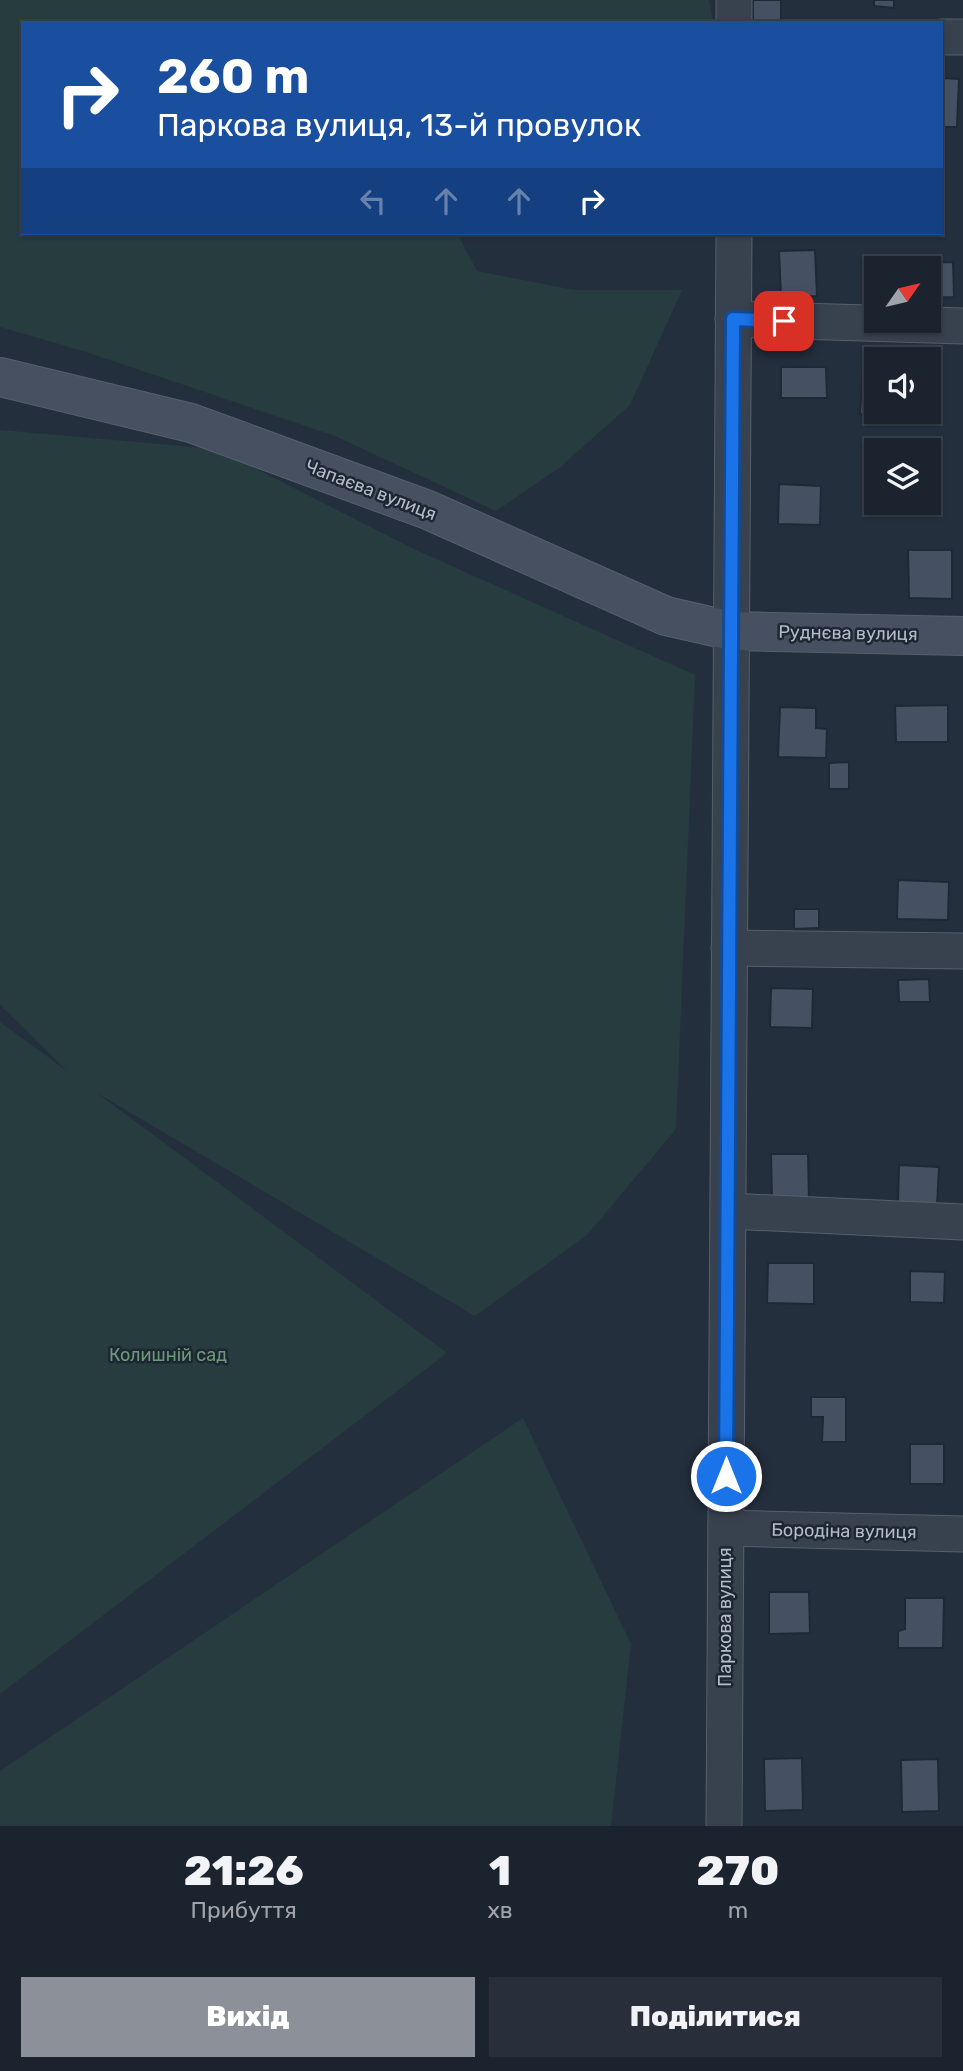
<!DOCTYPE html>
<html lang="uk">
<meta charset="utf-8">
<style>
body{margin:0;font-family:Rubik,sans-serif;background:#282f3a;color:#f1f3f6;height:100vh;display:flex;flex-direction:column;font-size:26px;white-space:nowrap}
*{box-sizing:border-box;margin:0}
p{font-size:23px;color:#a0a4aa}
.icon{flex:none;width:38px;height:38px;fill:none;stroke:currentColor;stroke-width:2;stroke-linecap:round;stroke-linejoin:round}
.map{position:relative;height:1826px;overflow:hidden}
.details{display:flex;flex-direction:column;background:#1b232e;flex:1}
.details>*{flex:none}
.banner{position:absolute;left:21px;top:21px;width:922px;height:214px;border-radius:0px;box-shadow:0 2px 5px #0004,0 0 0 2px #39404a;background:#1a4fa0;color:#fff;overflow:hidden}
.needle{width:46px;rotate:56deg}
.fabs{position:absolute;left:864px;top:256px;display:grid;gap:14px}
.fabs a{display:grid;place-items:center;width:77px;height:77px;border-radius:0px;background:#1b232e;box-shadow:0 2px 5px #0004,0 0 0 2px #39404a;font-size:35px}
.pin{position:absolute;display:grid;place-items:center;width:60px;height:60px;color:#fff;margin:-30px;border-radius:14px;box-shadow:0 4px 10px #0006}
.me{position:absolute;width:77px;margin:-38px;rotate:0deg;stroke-linejoin:round;filter:drop-shadow(0 0 5px #0008)}
.turn{display:flex;align-items:center;gap:24px;height:147px;padding:0 21px;font-size:32px}
.turn .icon{width:91px;height:91px;stroke-width:2.5}
.turn b{display:block;font-size:49px;line-height:60px}
.lanes{display:flex;align-items:center;height:66px;padding:0 21px;background:#0003;justify-content:center;gap:35px;direction:ltr}
.lanes .off{opacity:.35}
.eta{display:flex;justify-content:space-evenly;align-items:center;height:119px;text-align:center}
.eta b{font-size:42px;font-weight:800;line-height:49px}
.cta{display:flex;gap:14px;margin-top:auto;padding:14px 21px}
.cta a{flex:1;height:80px;border-radius:0px;background:#8c9099;color:#fff;font-size:28px;font-weight:800;line-height:80px;text-align:center}
.cta a+a{background:#282f3a;color:#f1f3f6}
.map>svg:first-child{display:block}
.green{fill:#263c3f}
.building{fill:#455162;stroke:#1f2835;stroke-width:2}
.lines{fill:none;stroke-linecap:round;stroke-linejoin:round}
.street-casing{stroke:#565f6c;stroke-width:37}
.secondary-casing{stroke:#565f6c;stroke-width:40}
.street{stroke:#38414e;stroke-width:35}
.secondary{stroke:#465061;stroke-width:38}
.route-casing{stroke:#114b97;stroke-width:18}
.route{stroke:#1a73e8;stroke-width:12}
.labels{text-anchor:middle;stroke-width:5;stroke-linejoin:round;paint-order:stroke}
.street-label{font-size:18px;fill:#b4bcc9;stroke:#1d2633}
.park-label{font-size:18px;fill:#6b9a76;stroke:#1d2633}
</style>
<div class="map">
<svg width="963" height="1826" viewBox="0 0 963 1826">
<rect width="100%" height="100%" fill="#242f3e"/>
<g class="green">
<path d="M0 0H709L713 23H23V233H457L477 271 574 290H682L630 405 559 468 496 511 335 436 83 351 0 327Z"/>
<path d="M0 430 217 449 416 550 695 675 676 1129 587 1235 475 1316 97 1093 447 1353 0 1694V1022L67 1071 0 1005Z"/>
<path d="M523 1418 631 1644 611 1826H0V1771Z"/>
</g>
<g class="building">
<rect x="753" y="0" width="28" height="22"/>
<path d="M874 0H894V8L874 6Z"/>
<path d="M942 78 959 79 957 127H942Z"/>
<path d="M815 250 817 296 781 297 779 251Z"/>
<path d="M953 262 954 297 929 298V268H901V264Z"/>
<path d="M781 367H826L827 398H781Z"/>
<path d="M863 367H877V411H928V417L860 414Z"/>
<path d="M779 484 821 486 820 525 778 524Z"/>
<path d="M908 550H952V599L909 598Z"/>
<path d="M948 705V742H896L895 706Z"/>
<path d="M780 707 816 708V728L827 729 826 758 778 757Z"/>
<path d="M849 762V789H829V763Z"/>
<path d="M898 880 949 882 948 920 897 919Z"/>
<path d="M794 909H819V928L794 929Z"/>
<path d="M929 979 930 1002H899L898 980Z"/>
<path d="M771 988 813 989 812 1028 770 1027Z"/>
<path d="M771 1154H808L809 1200H772Z"/>
<path d="M899 1165 939 1167 937 1205 898 1203Z"/>
<path d="M768 1263H814V1304L767 1303Z"/>
<path d="M910 1271 945 1272 944 1303 910 1302Z"/>
<path d="M811 1397H846V1442H822L823 1417H811Z"/>
<rect x="910" y="1444" width="34" height="40"/>
<path d="M769 1592H809L810 1633 769 1634Z"/>
<path d="M905 1598H944L943 1648H898V1631L905 1629Z"/>
<path d="M802 1758 803 1810 765 1811 764 1759Z"/>
<path d="M938 1759 939 1811 902 1812 901 1760Z"/>
</g>
<g class="lines">
<defs>
<g id="street">
<path d="M734 23V0"/>
<path d="M942 37H963"/>
<path d="M733 319 963 326"/>
<path d="M729 948 963 951"/>
<path d="M728 1211 963 1222"/>
<path d="M726 1528 963 1534"/>
<path d="M724 1826 734 233"/>
</g>
<path id="secondary" d="M0 377 191 423 428 510 666 616 732 631 963 636"/>
</defs>
<use href="#street" class="street-casing"/>
<use href="#secondary" class="secondary-casing"/>
<use href="#street" class="street"/>
<use href="#secondary" class="secondary"/>
</g>
<g class="lines">
<defs>
<path id="route" d="M726 1476 733 319 784 321"/>
</defs>
<use href="#route" class="route-casing"/>
<use href="#route" class="route"/>
</g>
<g class="labels">
<g class="street-label">
<text transform="translate(371 490) rotate(21)" y="6">Чапаєва вулиця</text>
<text transform="translate(848 633) rotate(1)" y="6">Руднєва вулиця</text>
<text transform="translate(844 1531) rotate(1)" y="6">Бородіна вулиця</text>
<text transform="translate(725 1617) rotate(-90)" y="6">Паркова вулиця</text>
</g>
<g class="park-label">
<text x="168" y="1361">Колишній сад</text>
</g>
</g>
</svg>
<div class="fabs">
<a><svg class="needle" viewBox="-14 -14 28 28"><path d="M0-13l5 13h-10z" fill="#e53935"/><path d="M0 13l5-13h-10z" fill="#a0a4aa"/></svg></a>
<a><svg class="icon" aria-label="sound" viewBox="0 0 24 24"><path d="M4 9h4l5-4v14l-5-4H4zM17 9q2 3 0 6"/></svg></a>
<a><svg class="icon" aria-label="layers" viewBox="0 0 24 24"><path d="M12 4l9 5-9 5-9-5zM3 14l9 5 9-5"/></svg></a>
</div>
<div class="pin" style="left:784px;top:321px;background:#d93025"><svg class="icon" aria-label="arrive" viewBox="0 0 24 24"><path d="M6 21V4h12l-3 4 3 4H6"/></svg></div>
<svg class="me" style="left:726px;top:1476px" viewBox="-20 -20 40 40"><circle r="17" fill="#1a73e8" stroke="#fff" stroke-width="3"/><path d="M0-11L8 9 0 5-8 9z" fill="#fff"/></svg>
<div class="banner">
<div class="turn"><svg class="icon" aria-label="right" viewBox="0 0 24 24"><path d="M7 20v-9h11M14 6l5 5-5 5"/></svg><div><b>260 m</b>Паркова вулиця, 13-й провулок</div></div>
<div class="lanes"><svg class="icon off" aria-label="left" viewBox="0 0 24 24"><path d="M17 20v-9H6M10 6l-5 5 5 5"/></svg><svg class="icon off" aria-label="ahead" viewBox="0 0 24 24"><path d="M12 20V5M6 11l6-6 6 6"/></svg><svg class="icon off" aria-label="ahead" viewBox="0 0 24 24"><path d="M12 20V5M6 11l6-6 6 6"/></svg><svg class="icon" aria-label="right" viewBox="0 0 24 24"><path d="M7 20v-9h11M14 6l5 5-5 5"/></svg></div>
</div>
</div>
<section class="details">
<div class="eta">
<div><b>21:26</b><p>Прибуття</p></div>
<div><b>1</b><p>хв</p></div>
<div><b>270</b><p>m</p></div>
</div>
<div class="cta"><a>Вихід</a><a>Поділитися</a></div>
</section>
